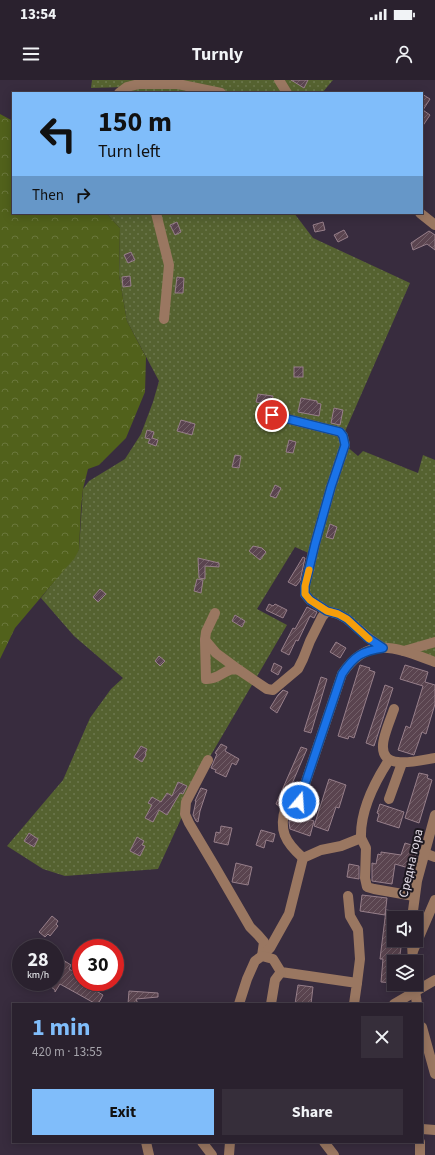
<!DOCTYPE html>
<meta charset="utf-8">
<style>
body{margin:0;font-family:"Source Sans 3",sans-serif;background:#362e3a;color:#f1f3f6;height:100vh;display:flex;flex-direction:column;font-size:15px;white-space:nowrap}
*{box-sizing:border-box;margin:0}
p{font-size:13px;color:#a5a3aa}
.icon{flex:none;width:22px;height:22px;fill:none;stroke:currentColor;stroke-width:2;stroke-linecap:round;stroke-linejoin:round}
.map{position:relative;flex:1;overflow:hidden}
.drawer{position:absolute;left:12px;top:923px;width:411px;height:140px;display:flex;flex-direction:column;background:#2a212e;border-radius:0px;box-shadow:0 2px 10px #0003,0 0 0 1px #463e4a}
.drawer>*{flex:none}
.hud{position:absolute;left:12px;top:12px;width:411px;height:122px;border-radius:0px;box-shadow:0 2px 10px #0003,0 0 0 1px #463e4a;background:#80bdfa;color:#111;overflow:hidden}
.tools{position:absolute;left:387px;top:831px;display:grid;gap:8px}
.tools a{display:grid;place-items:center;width:36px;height:36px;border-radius:0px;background:#2a212e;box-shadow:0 2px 10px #0003,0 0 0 1px #463e4a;font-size:20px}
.speed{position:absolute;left:12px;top:859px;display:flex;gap:8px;font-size:20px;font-weight:700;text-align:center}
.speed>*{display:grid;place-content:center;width:52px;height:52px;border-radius:50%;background:#2a212e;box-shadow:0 2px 10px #0003,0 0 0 1px #463e4a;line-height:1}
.speed small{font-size:10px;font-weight:400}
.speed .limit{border:6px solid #d22;background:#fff;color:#111}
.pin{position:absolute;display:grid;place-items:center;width:34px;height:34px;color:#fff;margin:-17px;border:2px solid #fff;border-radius:50%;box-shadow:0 1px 4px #0007}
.me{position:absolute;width:44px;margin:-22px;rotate:18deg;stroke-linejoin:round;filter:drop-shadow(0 0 3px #0008)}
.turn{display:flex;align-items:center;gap:14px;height:84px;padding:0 20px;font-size:18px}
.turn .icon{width:52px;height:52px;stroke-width:2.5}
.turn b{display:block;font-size:28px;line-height:34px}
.then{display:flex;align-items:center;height:38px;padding:0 20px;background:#0003;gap:8px;font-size:15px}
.round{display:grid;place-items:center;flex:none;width:42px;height:42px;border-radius:0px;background:#362e3a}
.summary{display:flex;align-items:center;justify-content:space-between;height:68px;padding:0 20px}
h1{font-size:24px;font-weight:700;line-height:30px;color:#80bdfa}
.action{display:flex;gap:8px;margin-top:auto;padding:8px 20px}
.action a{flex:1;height:46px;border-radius:0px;background:#80bdfa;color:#111;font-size:16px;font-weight:700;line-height:46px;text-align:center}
.action a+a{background:#362e3a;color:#f1f3f6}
.status{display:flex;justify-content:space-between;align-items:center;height:28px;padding:0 20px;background:#2a212e;direction:ltr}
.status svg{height:11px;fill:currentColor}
header{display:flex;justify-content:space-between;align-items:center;height:52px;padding:0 20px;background:#2a212e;font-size:18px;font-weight:700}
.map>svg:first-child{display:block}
.grass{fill:url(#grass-dots)}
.forest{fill:url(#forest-crowns)}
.building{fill:url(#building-hatch);stroke:#977f8a}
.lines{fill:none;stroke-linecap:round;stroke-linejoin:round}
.minor{stroke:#9a7761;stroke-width:10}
.route-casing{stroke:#114b97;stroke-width:10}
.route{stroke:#1a73e8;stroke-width:7}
.slow{stroke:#f59e0b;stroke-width:7}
.labels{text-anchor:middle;stroke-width:4;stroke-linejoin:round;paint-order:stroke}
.street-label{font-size:13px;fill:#e5dee9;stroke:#1c171f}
</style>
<div class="status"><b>13:54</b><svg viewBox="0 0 49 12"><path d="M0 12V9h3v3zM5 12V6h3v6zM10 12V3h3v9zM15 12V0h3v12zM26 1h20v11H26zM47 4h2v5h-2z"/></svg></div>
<header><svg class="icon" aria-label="menu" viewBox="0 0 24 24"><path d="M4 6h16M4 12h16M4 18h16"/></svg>Turnly<svg class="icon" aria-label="person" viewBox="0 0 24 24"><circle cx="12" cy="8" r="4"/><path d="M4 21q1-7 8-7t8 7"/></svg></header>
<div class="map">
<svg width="435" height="1075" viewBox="0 0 435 1075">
<defs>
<pattern id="grass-dots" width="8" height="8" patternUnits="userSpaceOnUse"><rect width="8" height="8" fill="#556230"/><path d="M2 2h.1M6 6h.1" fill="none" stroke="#6d784e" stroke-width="1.8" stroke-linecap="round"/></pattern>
<pattern id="forest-crowns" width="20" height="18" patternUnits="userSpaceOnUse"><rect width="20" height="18" fill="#51611b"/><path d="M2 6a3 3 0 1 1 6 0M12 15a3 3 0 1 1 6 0" fill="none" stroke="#6a773c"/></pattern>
<pattern id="building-hatch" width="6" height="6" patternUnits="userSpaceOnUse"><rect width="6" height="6" fill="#5a444f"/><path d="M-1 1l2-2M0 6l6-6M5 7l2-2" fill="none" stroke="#725f68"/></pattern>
</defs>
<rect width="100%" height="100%" fill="#382c3e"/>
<g class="grass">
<path d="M92 0H333L322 13H119L127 7 91 8Z"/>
<path d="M106 133H294L313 158 410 203 343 356 345 365 358 376 363 371 418 393 423 375 435 380V582L383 568 305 514 313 475 295 467 257 529 287 545 208 680 158 789 65 796 43 789 7 766 63 700 90 638 111 609 123 598 74 556 41 518 79 470 83 409 89 401 125 379 141 354 153 322 159 301 127 241 119 195 120 148Z"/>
</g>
<path class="forest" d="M0 34 13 41V133H106L120 148 119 195 127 241 146 277 145 312 126 358 99 385 88 389 83 409 81 428 79 470 74 479 65 489 15 548 0 579Z"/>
<g class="building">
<path d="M291 0H308L304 8Z"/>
<path d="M422 14 430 19 423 30 430 35 422 47Z"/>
<path d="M177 142 181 152 175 155 170 145Z"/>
<path d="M323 142 325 150 315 152 313 145Z"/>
<path d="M344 150 348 157 338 162 334 155Z"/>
<path d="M429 151 435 155V170L427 164 413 170 411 163Z"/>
<path d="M131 172 135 180 128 183 124 175Z"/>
<path d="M130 196 131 206 123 207 122 197Z"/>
<path d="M177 197 184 198 183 213H175Z"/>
<rect x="294" y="287" width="9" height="10"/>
<path d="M258 314 273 316 272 325 256 322Z"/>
<path d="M301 318 317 321V323L321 324 319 336 298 332Z"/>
<path d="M334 328 343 330 340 345 331 343Z"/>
<path d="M181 340 195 344 192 355 177 351Z"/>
<path d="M147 350 154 352 152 358 158 360 156 366 148 363 150 359 145 358Z"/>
<path d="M289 360 296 362 293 373 286 372Z"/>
<path d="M235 375 241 376 239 388 232 387Z"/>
<path d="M275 405 281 408 276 418 270 416Z"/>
<path d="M330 444 337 447 333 459 326 457Z"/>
<path d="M253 466 262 468 266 472 260 480 249 471Z"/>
<path d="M303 477 305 478 300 501 296 506 288 502Z"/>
<path d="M198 478 219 483V487L205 486V499L199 498Z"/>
<path d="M197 499 203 500 201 513 194 511Z"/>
<path d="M100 509 106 514 98 522 93 517Z"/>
<path d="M269 524 273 526 275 524 287 530 283 538 266 530Z"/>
<path d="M307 527 317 532 314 538 310 536 298 561 296 560 289 575 281 571 293 548 295 549Z"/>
<path d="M235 535 245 541 242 547 232 541Z"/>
<path d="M336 562 346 568 340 578 330 572Z"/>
<path d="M159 576 165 581 160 586 155 581Z"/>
<path d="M274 583 282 587 278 595 271 591Z"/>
<path d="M360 585 370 588 369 590 375 592 354 658 349 656 348 659 338 656Z"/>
<path d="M405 585 428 592 425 602 435 605V624L426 654 422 652 414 675 398 670 406 646 410 648 423 606 400 599Z"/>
<path d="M321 597 327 599 311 653 304 651Z"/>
<path d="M385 605 393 608 374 666 366 663Z"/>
<path d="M283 610 288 612 277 633 270 628 278 615Z"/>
<path d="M221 664 227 667 225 671 239 679 236 685 232 683 226 697 215 692 216 690 211 688 217 674 215 673Z"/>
<path d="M141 666 147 669 145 674 146 675 142 682 134 677Z"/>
<path d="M301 667 307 669 285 720 281 722 279 726 276 724Z"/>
<path d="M419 693 428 695 427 698 432 700 419 743 405 738Z"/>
<path d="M329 699 346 705 339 728 336 727 328 751 314 746Z"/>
<path d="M178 702 187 706 183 714 180 713 167 735 159 730 153 742 145 738 152 725 148 723 152 717 161 722 167 713 172 716Z"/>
<path d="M201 708 207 710 200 731 198 742 196 741 193 735 196 721H195Z"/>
<path d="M380 724 404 732 399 748 377 741 379 734 377 733Z"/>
<path d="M291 734 314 741 310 756 290 749 289 742Z"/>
<path d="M221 746 232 748 228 765 214 762 216 752 220 753Z"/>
<path d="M261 750 275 754 273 762 266 760 264 768 256 765Z"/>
<path d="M29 753 38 759 34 767 24 761Z"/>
<path d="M137 757 144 761 142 765 145 766 140 776 130 771Z"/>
<path d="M405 763 418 767 412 789 395 784 392 804 372 801V783L376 784 378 774 381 775V772L401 775Z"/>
<path d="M236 783 252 787 248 805 232 802Z"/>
<path d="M349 784 359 786V799L347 797Z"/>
<path d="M362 815 387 818 385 835 360 831Z"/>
<path d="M386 830 406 833V838H394V860H402L399 882H394V903L381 902 383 879H380Z"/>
<path d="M52 836 58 841 56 844 58 846 50 856 48 854 45 857 39 852Z"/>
<path d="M63 880 71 885 69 889 81 896V902L103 915 98 924H96L60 904 55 912V910L45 902H55V887L58 889Z"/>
<path d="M298 905 313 907 311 924H295Z"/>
<path d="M129 911 158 913V917L136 919 138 924H128Z"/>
</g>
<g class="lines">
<g class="minor">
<path d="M279 0 287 13"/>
<path d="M119 13 127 7 139 4H178L221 13"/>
<path d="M156 133 169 185 164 239"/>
<path d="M420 133 435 145"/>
<path d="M267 336 272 335 340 352 343 356 345 365 331 407 315 464 305 506V514L310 520 327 531 338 534 347 539 369 558 383 568"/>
<path d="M215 533 206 552 205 560 206 599C221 600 225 586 239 590L267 609 273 610 298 589 303 579 310 561 322 537 327 531"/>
<path d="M205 560 216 573 239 590"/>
<path d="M404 571 435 562"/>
<path d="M394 629C391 638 383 656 383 665 381 692 420 680 435 678"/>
<path d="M208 680 186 722 185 734 189 743 214 785 250 847 258 855 264 862 262 876"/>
<path d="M389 719 402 683"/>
<path d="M299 722 342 594C369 554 397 568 435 582"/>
<path d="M286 726C278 750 285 762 303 778"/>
<path d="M361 758 366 768 365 798 367 807 374 809 414 816"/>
<path d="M424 773 435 777"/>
<path d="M348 816 350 836 358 850 360 879 357 903"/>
<path d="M412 838 417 801 435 735"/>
<path d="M412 864 413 882"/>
<path d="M413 871 435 820"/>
<path d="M262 876 270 868 289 834 303 778 321 770 341 766 361 758C360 730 374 703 389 680"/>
<path d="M414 904 417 924"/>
<path d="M239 924 247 899 255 881 262 876 273 879 281 892 357 903 354 924"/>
<path d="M271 924 275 900 281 892"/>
<path d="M394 924 435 900"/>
<path d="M422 947 435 994"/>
<path d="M422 1049 435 1050"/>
<path d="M146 1062 149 1075"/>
<path d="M202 1062 212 1075"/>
<path d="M324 1062 334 1075"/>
<path d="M229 1075 230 1062"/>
<path d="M420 1075V1062"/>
</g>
</g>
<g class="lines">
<defs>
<path id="route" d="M272 335 340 352 343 356 345 365 331 407 315 464 305 506V514L310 520 327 531 338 534 347 539 368 558 383 568C362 571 354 576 342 594L299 722"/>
</defs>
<use href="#route" class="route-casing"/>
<use href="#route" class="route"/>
<path class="slow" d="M309 490 305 506V514L310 520 327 531 338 534 347 539 369 559"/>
</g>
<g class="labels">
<g class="street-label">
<text transform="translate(410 783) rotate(-77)" y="5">Средна гора</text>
</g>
</g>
</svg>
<div class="tools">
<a><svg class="icon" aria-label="sound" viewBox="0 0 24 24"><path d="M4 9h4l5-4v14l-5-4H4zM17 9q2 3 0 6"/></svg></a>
<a><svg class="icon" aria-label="layers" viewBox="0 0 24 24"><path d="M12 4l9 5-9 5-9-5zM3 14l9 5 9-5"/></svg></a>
</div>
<div class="speed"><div>28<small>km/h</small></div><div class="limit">30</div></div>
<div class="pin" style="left:272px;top:335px;background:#d93025"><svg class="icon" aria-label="arrive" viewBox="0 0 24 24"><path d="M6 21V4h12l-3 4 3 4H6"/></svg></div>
<svg class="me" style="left:299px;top:722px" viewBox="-20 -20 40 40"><circle r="17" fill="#1a73e8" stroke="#fff" stroke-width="3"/><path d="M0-11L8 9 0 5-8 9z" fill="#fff"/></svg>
<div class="hud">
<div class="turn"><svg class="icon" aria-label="left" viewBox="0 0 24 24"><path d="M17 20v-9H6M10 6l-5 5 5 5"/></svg><div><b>150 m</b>Turn left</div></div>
<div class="then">Then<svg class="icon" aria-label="right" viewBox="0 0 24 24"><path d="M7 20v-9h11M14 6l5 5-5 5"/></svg></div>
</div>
<section class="drawer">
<div class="summary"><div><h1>1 min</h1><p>420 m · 13:55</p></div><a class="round"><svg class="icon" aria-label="close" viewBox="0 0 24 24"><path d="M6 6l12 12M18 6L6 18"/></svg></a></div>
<div class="action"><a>Exit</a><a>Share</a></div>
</section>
</div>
